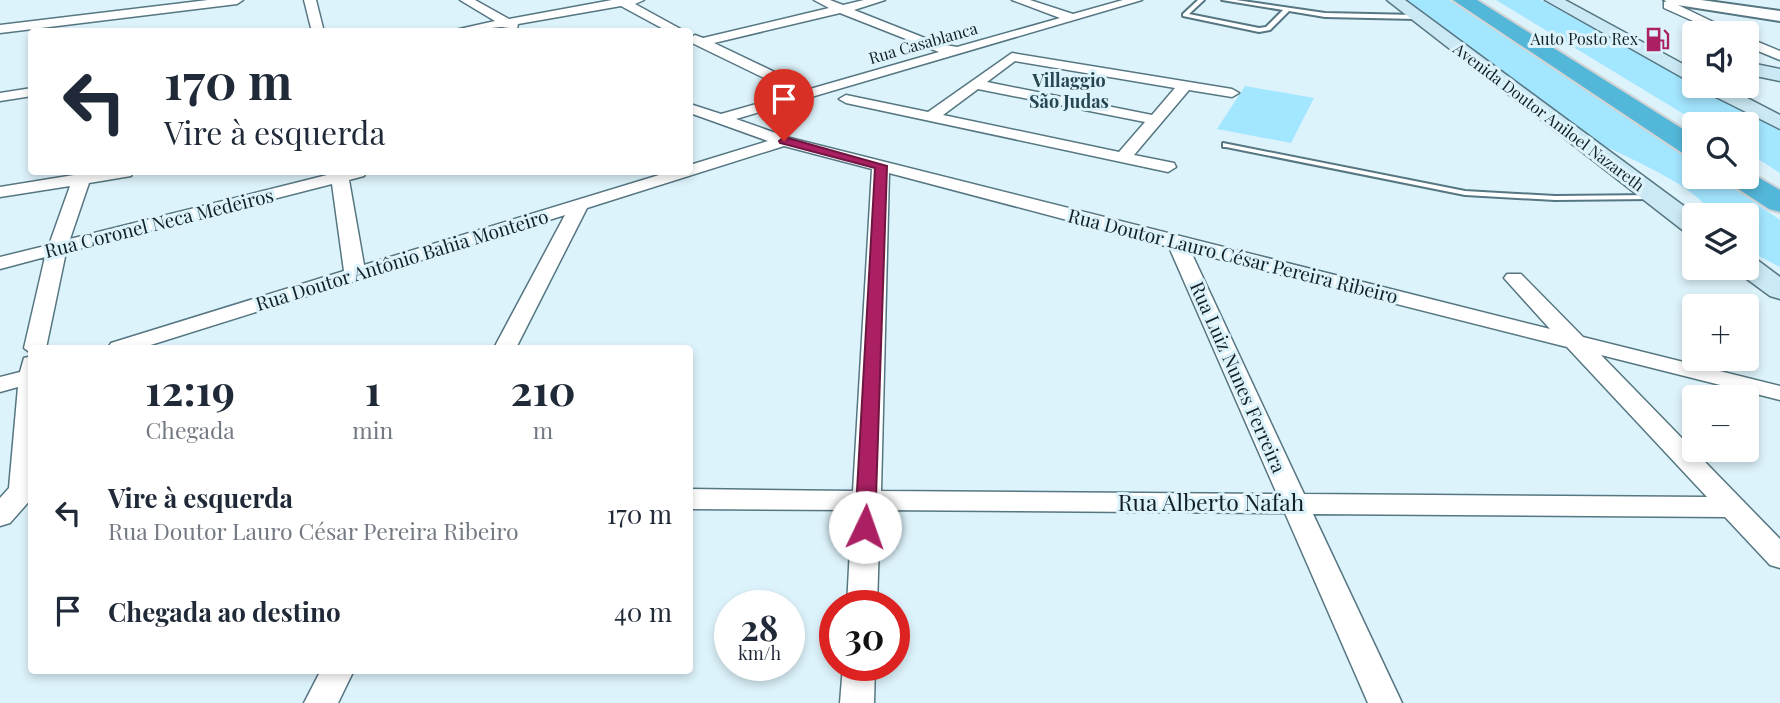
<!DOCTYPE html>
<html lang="pt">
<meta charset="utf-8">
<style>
body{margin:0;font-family:"Playfair Display",serif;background:#f6f6f7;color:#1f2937;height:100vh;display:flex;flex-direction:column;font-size:26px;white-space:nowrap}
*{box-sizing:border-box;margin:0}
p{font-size:23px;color:#747a83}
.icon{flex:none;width:38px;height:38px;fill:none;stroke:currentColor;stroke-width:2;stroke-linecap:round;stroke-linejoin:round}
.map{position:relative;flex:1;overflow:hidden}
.sheet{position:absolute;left:28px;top:345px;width:665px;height:329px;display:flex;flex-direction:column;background:#fff;border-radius:7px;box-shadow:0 4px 10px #0003}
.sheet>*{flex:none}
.hud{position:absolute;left:28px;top:28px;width:665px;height:147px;border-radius:7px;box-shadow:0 4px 10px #0003;background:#fff;color:#1f2937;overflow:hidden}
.tools{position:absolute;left:1682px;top:21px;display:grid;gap:14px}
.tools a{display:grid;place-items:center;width:77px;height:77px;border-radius:7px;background:#fff;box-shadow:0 4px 10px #0003;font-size:35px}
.speed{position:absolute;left:714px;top:590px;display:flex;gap:14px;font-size:35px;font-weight:700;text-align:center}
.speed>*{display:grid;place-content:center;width:91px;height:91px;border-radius:50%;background:#fff;box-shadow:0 4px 10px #0003;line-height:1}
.speed small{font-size:18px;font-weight:400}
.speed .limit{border:10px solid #d22;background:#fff;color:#111}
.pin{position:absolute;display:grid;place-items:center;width:60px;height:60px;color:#fff;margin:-72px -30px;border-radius:50% 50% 50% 0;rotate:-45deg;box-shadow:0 0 7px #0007}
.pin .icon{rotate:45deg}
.me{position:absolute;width:77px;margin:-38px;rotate:3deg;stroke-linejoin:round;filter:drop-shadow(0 0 5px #0008)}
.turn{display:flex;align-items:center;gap:24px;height:147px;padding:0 21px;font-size:32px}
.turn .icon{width:91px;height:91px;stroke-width:2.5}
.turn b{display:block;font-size:49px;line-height:60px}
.eta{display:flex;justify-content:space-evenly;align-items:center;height:119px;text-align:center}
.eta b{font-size:42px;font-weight:700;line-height:49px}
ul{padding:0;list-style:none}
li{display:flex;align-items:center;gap:21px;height:98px;padding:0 21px}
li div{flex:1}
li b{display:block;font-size:26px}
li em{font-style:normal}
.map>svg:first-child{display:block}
.green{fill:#a3e6ff}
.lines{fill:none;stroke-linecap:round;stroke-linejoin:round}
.service-casing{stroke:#557682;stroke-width:4}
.minor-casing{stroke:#557682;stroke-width:3}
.tertiary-casing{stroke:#557682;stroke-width:4}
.secondary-casing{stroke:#557682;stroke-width:3}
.motorway-casing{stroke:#d0d2d3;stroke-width:4}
.service{fill:#fff;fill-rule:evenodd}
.minor{fill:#fff;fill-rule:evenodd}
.tertiary{fill:#fff;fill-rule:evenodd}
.secondary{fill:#cbe9f4;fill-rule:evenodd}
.motorway{fill:#53b7d9;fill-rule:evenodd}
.route{fill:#aa2063;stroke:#6e1540;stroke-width:2}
.labels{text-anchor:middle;stroke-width:6;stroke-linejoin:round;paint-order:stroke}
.far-poi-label{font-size:16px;fill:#122025;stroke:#ddf3fb;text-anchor:end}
.far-street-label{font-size:16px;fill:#122025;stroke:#ddf3fb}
.far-neighbourhood-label{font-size:18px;font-weight:bold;fill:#264651;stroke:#ddf3fb}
.street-label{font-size:19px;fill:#122025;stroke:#ddf3fb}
.near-street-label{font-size:23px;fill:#122025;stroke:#ddf3fb}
</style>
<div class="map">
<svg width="1780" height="703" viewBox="0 0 1780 703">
<rect width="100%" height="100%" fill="#ddf3fb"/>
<g class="green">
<path d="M1401 0H1449L1694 161V177H1718L1780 220V267L1747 250 1746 215H1712C1698 185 1622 156 1593 140Z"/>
<path d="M1496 0H1541L1780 130V173L1747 152 1746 124H1700Z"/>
<path d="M1245 86 1314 98 1291 143 1217 129Z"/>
</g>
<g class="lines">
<defs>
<g id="service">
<path d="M1198 0H1204L1189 14 1259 28 1266 27 1283 10 1222 0H1236L1325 13 1416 15 1419 17 1416 19 1325 17 1289 11 1270 30 1259 32 1183 16V14Z"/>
<path d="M1223 143 1465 191 1555 196 1653 195 1657 197 1653 199 1555 200 1465 195 1226 147H1223Z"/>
</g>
<g id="minor">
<path d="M208 0H243L237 4 0 33V25Z"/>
<path d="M304 0H316L324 32H312Z"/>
<path d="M460 0H475L509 19 612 0H644L635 4 686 32H669L621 6 518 24 517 29C511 29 507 27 500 27 482 29 465 32 446 32L495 21Z"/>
<path d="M814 0H830L843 5 864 0H885L854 10 940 44 957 47 1060 18 1012 0H1030L1073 14 1123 0H1142L736 119 790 138 1550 329 1504 278 1507 274H1521L1583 337 1780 386V400L1601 355 1780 539V568L1770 565 1725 517 1313 514 1402 703H1368L1285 513 880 510 877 606H847L852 510 690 509V489L853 491 872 169 784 146 587 208 516 348H494L565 215 141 348H108L111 343 344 271 332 184 66 252 46 348H32V354L24 348 45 257 0 269V257L49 245 70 186 0 197V187L74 175 76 172H133L131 176 89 183 70 239 331 174V172H366L364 176 349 180 364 265 669 172H690V165L768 141 690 113V104L721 114 795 93 690 42V38L695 35 703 38 829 8ZM840 13 939 52 810 89 714 43ZM889 173 1169 247 1277 494 881 491ZM1191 252 1567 347 1707 497 1304 494Z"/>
<path d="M1671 0H1688L1678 5 1736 33H1720L1664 8V2Z"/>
<path d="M1746 37 1780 51V60L1746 46Z"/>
<path d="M1012 53 1232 89 1239 93 1232 97 1189 90 1134 155 1174 163 1176 167 1168 172 846 103 839 99 846 95 928 112ZM1015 61 1175 88 1152 115 987 82ZM978 89 1145 122 1119 152 943 115Z"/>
<path d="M32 88V96L0 101V93Z"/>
<path d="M32 356V498L10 523 0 526V498L9 488 18 387 0 392V377L20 372 24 358Z"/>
<path d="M843 665H875L874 703H840Z"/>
<path d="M321 670H354L338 703H304Z"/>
</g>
<path id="tertiary" d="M1664 0H1701L1780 11V21L1671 4Z"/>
<g id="secondary">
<path d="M1387 0H1405L1696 215H1694V234L1685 232Z"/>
<path d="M1545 0H1565L1694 70V84Z"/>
<path d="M1746 62 1780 69V81L1746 74Z"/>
<path d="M1699 86H1724L1780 115V129L1702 90Z"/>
<path d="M1746 257 1756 259 1780 277V299L1770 296 1736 271 1734 268H1746Z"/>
</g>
<g id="motorway">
<path d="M1453 0H1477L1694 136V156L1684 154Z"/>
<path d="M1746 170 1780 190V212L1769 209 1729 183 1724 177H1746Z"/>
</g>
</defs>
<use href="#service" class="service-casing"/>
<use href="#minor" class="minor-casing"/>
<use href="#tertiary" class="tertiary-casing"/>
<use href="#secondary" class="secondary-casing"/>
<use href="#motorway" class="motorway-casing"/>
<use href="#service" class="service"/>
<use href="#minor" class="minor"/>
<use href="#tertiary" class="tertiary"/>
<use href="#secondary" class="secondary"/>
<use href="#motorway" class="motorway"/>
</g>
<path class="route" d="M784 137 887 166 875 527 872 532 865 534 858 532 855 527 875 168 780 143 779 141Z"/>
<defs>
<symbol id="fuel-bare" viewBox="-9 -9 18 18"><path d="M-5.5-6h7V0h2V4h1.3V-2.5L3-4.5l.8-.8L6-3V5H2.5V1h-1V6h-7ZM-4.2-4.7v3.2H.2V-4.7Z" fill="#aa2063" stroke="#ddf3fb" stroke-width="2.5" paint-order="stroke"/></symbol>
</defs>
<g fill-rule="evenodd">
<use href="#fuel-bare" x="1640" y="22" width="35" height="35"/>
</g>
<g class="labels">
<g class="far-poi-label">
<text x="1638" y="45">Auto Posto Rex</text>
</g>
<g class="far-street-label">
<text transform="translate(923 43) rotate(-16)" y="6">Rua Casablanca</text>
<text transform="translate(1549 117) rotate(37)" y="6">Avenida Doutor Aniloel Nazareth</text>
</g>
<g class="far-neighbourhood-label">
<text x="1069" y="87">Villaggio<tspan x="1069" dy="21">São Judas</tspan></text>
</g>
<g class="street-label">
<text transform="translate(159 223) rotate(-14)" y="7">Rua Coronel Neca Medeiros</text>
<text transform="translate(1233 256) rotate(14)" y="7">Rua Doutor Lauro César Pereira Ribeiro</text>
<text transform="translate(402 260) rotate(-17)" y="7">Rua Doutor Antônio Bahia Monteiro</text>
<text transform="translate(1238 377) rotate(66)" y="7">Rua Luiz Nunes Ferreira</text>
</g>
<g class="near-street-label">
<text x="1211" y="511">Rua Alberto Nafah</text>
</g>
</g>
</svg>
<div class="tools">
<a><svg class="icon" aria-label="sound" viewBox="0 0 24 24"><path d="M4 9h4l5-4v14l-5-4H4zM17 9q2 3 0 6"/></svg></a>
<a><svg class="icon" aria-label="search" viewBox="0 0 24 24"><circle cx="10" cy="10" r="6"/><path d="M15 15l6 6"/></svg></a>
<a><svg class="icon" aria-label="layers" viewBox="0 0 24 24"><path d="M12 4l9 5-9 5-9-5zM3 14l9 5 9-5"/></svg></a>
<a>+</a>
<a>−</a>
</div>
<div class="speed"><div>28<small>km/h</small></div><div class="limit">30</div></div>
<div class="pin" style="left:784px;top:141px;background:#d93025"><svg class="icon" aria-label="arrive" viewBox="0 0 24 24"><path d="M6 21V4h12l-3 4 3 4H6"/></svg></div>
<svg class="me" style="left:865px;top:527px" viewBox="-20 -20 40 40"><circle r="19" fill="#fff"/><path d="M0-13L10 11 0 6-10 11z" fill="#aa2063"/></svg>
<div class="hud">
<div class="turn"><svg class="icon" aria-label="left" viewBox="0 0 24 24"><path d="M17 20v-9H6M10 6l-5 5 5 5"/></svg><div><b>170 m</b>Vire à esquerda</div></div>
</div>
<section class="sheet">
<div class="eta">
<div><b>12:19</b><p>Chegada</p></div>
<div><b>1</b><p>min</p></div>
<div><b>210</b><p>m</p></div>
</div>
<ul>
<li><svg class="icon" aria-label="left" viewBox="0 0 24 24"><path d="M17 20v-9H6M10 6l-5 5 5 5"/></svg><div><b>Vire à esquerda</b><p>Rua Doutor Lauro César Pereira Ribeiro</p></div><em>170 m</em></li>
<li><svg class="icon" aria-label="arrive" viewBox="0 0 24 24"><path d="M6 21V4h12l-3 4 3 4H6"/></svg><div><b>Chegada ao destino</b></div><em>40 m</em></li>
</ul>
</section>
</div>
